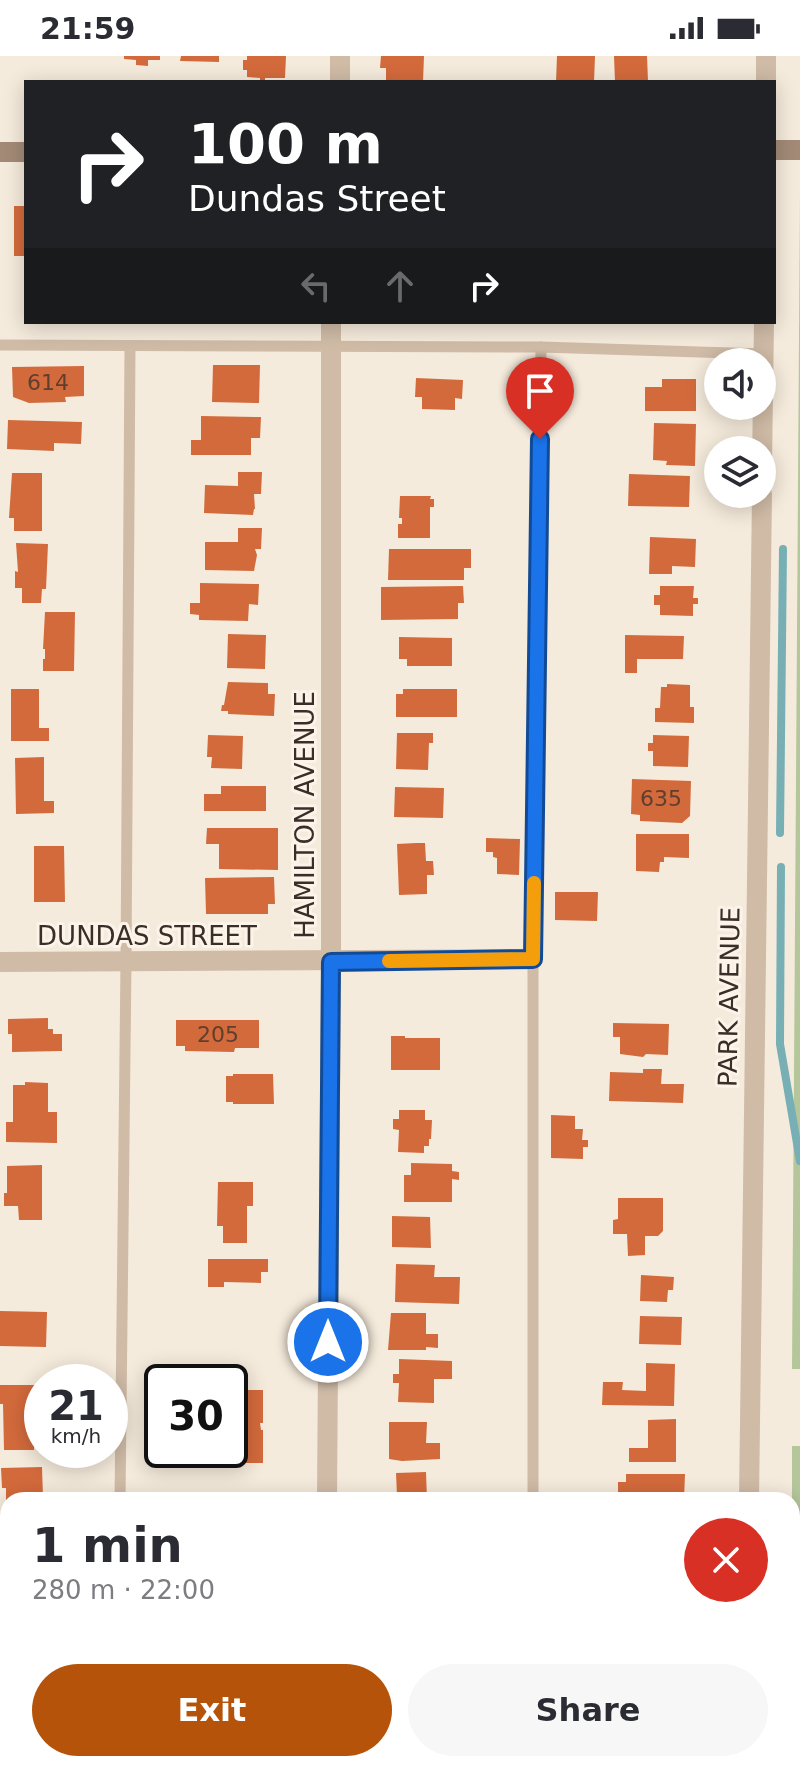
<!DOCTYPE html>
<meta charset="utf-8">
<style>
body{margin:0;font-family:"DejaVu Sans",sans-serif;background:#f7f7f7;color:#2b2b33;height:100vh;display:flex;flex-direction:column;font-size:30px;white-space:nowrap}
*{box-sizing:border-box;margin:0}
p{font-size:26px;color:#7c7c81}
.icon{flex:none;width:44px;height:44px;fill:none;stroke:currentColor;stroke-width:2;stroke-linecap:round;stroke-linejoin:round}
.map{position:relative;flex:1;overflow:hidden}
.side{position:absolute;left:0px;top:1436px;width:800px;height:280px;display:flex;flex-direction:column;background:#fff;border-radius:24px 24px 0 0;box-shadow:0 4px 20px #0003}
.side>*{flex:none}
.banner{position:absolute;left:24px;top:24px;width:752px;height:244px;border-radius:0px;box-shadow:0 4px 20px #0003;background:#202124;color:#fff;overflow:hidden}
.buttons{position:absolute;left:704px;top:292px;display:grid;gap:16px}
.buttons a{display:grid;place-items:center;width:72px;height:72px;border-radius:50%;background:#fff;box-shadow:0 4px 20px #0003;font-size:40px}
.speed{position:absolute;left:24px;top:1308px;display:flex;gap:16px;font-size:40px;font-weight:700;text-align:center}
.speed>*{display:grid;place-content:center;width:104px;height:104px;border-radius:50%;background:#fff;box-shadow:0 4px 20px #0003;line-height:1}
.speed small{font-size:20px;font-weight:400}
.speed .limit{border:4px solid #111;border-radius:12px;background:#fff;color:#111}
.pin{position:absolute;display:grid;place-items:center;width:68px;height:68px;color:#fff;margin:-82px -34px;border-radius:50% 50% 50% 0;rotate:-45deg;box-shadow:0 0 8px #0007}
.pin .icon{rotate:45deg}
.me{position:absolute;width:88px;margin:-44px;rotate:0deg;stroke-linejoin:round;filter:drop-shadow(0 0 6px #0008)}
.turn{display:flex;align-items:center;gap:28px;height:168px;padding:0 32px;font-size:36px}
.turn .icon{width:104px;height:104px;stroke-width:2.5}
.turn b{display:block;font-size:56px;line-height:68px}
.lanes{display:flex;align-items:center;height:76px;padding:0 32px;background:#0003;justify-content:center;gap:40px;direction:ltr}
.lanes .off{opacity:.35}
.round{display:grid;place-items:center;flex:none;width:84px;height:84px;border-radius:42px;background:#f7f7f7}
.summary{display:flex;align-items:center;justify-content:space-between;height:136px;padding:0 32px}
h1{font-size:48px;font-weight:700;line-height:60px}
.primary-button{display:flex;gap:16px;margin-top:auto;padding:16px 32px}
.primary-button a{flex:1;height:92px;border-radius:48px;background:#b45309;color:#fff;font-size:32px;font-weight:700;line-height:92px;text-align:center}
.primary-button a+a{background:#f7f7f7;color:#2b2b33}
.status{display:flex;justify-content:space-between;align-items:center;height:56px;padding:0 40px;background:#fff;direction:ltr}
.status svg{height:22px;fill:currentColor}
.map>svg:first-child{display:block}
.green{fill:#b4c69a}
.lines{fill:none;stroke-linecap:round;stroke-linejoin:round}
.stream{stroke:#77afb5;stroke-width:8}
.building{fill:#d36a3c}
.service{stroke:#cfbba6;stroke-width:11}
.minor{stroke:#cfbba6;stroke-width:20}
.tertiary{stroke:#cfbba6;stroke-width:20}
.secondary{stroke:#a38a77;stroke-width:20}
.route-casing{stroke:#114b97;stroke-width:20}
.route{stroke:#1a73e8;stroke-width:14}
.slow{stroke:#f59e0b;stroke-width:14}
.labels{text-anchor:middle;stroke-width:6;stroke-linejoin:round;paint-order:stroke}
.number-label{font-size:22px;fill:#603e2d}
.street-label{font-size:26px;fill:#3a2f28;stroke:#fcf4e9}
</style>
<div class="status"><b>21:59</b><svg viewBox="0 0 49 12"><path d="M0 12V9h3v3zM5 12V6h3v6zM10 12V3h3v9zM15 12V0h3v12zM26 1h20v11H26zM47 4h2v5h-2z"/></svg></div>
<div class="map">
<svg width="800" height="1716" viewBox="0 0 800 1716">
<rect width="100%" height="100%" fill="#f5ebdc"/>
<g class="green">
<path d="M800 136V1313H792Z"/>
<rect x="792" y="1390" width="8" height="142"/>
<path d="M792 1549H800V1716H796L798 1691H792Z"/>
</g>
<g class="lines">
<g class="stream">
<path d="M780 777 783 493"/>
<path d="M781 811 780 988 800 1105"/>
</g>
</g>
<g class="building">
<path d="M124 0H160V4H148V10L136 9V4L124 3Z"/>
<path d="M181 0H219V6L180 5Z"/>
<path d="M247 0H286L285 22H265V26H260V22L247 21V14H243V4H247Z"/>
<path d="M381 0H424L423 26H386V12H380Z"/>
<path d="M557 0H595L594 26H556Z"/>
<path d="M614 0H647L648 25 615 26Z"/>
<rect x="14" y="150" width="12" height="50"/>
<path d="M213 309H260L259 347 212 346Z"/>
<path d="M84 310V340L65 341 66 346 29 347 13 341 12 311Z"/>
<path d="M416 322 463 324 462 343 455 342V354L422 353V341H415Z"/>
<path d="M662 323H696V355H645V331H662Z"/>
<path d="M201 360 261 361 260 382H251V399H191V384H201Z"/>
<path d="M8 364 82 366 81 388 54 387V395L7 393Z"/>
<path d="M654 367 696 368 695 410 666 409 667 405 653 404Z"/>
<path d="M238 416H262L261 438H254L255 453H254L253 459 204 457 205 429 238 430Z"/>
<path d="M12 417H42V475H14V462H9Z"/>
<path d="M629 418 690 420 689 451 628 450Z"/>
<path d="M400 440H431L430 443H434V451H430V482H398V468H402V462H399Z"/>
<path d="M238 472H262L261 493H255L257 499 254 515 205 514V486H238Z"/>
<path d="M650 481 696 483 695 511 672 510V518H649Z"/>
<path d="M16 487 48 488 46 533H42L41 547H22V532H15V515L18 516Z"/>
<path d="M389 493H471V512H464V524H388Z"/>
<path d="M200 527 259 528 258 549 249 548 248 565 199 564V559L190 558V547H200Z"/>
<path d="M463 530 464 547H458V563L381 564V531Z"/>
<path d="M660 530H694L693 542H698V548H693V560L660 559V549H654V539H660Z"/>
<path d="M45 556H75L74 615H43V603H45V593H43Z"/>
<path d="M228 578 266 579 265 613 227 612Z"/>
<path d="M625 579 684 580 683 603H637V617H625Z"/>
<path d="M399 581 452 582V610H407V603H399Z"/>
<path d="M228 626 268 627V638H275L274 660 228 658V655H221L222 649H224Z"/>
<path d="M667 628 690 629V651H694V667L655 666V652H660L661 631H667Z"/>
<path d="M11 633H39V672H49V685H11Z"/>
<path d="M403 633H457V661H396V638H403Z"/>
<path d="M397 677H433V687H429L428 714 396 713Z"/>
<path d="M208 679 243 680 242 713 211 712 212 701H207Z"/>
<path d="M653 679 689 680 688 711 653 710V695H648V687H653Z"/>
<path d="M44 701V745H54V757L16 758 15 702Z"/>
<path d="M632 723 691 725 690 760 682 767 640 765V759L631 758Z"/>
<path d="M221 730H266V755H204V738H221Z"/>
<path d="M395 731 444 732 443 762 394 761Z"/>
<path d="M207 772H278V814L219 813V788H206Z"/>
<path d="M636 778H689V802L664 801V806H660L659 816 636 815Z"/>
<path d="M486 782 520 783 519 819 497 818V802L493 801V796H486Z"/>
<path d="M416 787H425L426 805H433L434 819H427V838L399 839 397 788Z"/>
<path d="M34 790H64L65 846H34Z"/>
<path d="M274 821 275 848H268V858H206L205 822Z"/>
<path d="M555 836H598L597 865 555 864Z"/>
<path d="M48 962V973H53V978H62V995L12 996V978H8V963Z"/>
<path d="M176 964H259V992H235L234 996 185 995V990H176Z"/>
<path d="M613 967 669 968 668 999 646 998 643 1001 620 998V981H613Z"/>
<path d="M391 980H405V982H440V1014H391Z"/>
<path d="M643 1013H662L661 1028H684L683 1047 609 1045 610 1016 643 1017Z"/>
<path d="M233 1018H273L274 1048H233V1046H226V1020H233Z"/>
<path d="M25 1026 48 1027V1056H57V1087L6 1086V1066H13V1029H25Z"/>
<path d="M399 1054H425V1064H432L431 1083H429V1090H424V1097L398 1096 399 1074 393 1073V1063H399Z"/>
<path d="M551 1059 575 1060V1073H583L582 1084H588V1091H583V1103L551 1102Z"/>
<path d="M411 1107 452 1108V1115L459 1116V1124L452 1123V1146H404V1119H411Z"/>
<path d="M42 1109V1164H19L18 1150H4V1137H7V1110Z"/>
<path d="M218 1126H253V1150H247V1187H223V1170H217Z"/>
<path d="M618 1142H663V1175L658 1180H645V1199L628 1200 627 1178H613V1164L618 1163Z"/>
<path d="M392 1160 430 1161 431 1192 392 1191Z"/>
<path d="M208 1203H268V1216H261V1227L224 1226V1231H208Z"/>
<path d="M396 1208 435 1209 434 1221H460L459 1248 395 1246Z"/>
<path d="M641 1219 674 1221 673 1234H668L667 1246 640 1245Z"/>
<path d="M0 1255 47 1256 46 1291 0 1290Z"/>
<path d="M391 1257H426V1278H438V1292L426 1291V1294H388Z"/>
<path d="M640 1260 682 1261 681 1289 639 1288Z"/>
<path d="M399 1303 452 1305V1323H434V1347L398 1346 399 1327H393V1318H399Z"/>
<path d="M646 1307 675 1308 674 1350 602 1349 603 1326H623L622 1334 646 1335Z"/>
<path d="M0 1329H42V1359H35L34 1394H4L3 1348H0Z"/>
<path d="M234 1334H263V1367H260L261 1374H263V1407H235Z"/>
<path d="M676 1363V1406H629V1392H648V1364Z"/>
<path d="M389 1366H427L426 1387H440V1403L402 1405 389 1403Z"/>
<path d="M42 1411 43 1441H37V1444H6V1432H2L1 1412Z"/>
<path d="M426 1416 427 1444H396L397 1440 396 1417Z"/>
<path d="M626 1418H685L684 1443 626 1444V1440H618V1426H626Z"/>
<rect x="0" y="1498" width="8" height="13"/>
<path d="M4 1524H8V1562H0V1546L4 1545Z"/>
<rect x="0" y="1600" width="8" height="60"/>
</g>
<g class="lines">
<g class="service">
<path d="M0 289 541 291 763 298"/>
<path d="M120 1444 126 906 130 290"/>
<path d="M533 1444V903L541 291"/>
<path d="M117 1716V1708"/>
<path d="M532 1716V1708"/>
</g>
<g class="minor">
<path d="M340 0V26"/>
<path d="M0 906 533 903"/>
<path d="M327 1444 331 906V266"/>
<path d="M324 1716 325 1708"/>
</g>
<g class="tertiary">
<path d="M766 26V0"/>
<path d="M762 409 764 266"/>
<path d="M749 1444 762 438"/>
<path d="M746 1716V1708"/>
</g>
<g class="secondary">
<path d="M774 94H800"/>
<path d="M0 96H26"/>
</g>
</g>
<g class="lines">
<defs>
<path id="route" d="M328 1286 331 906 533 903 540 383"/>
</defs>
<use href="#route" class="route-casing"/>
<use href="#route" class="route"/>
<path class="slow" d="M389 905 533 903 534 827"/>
</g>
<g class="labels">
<g class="number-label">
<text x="48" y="334">614</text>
<text x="661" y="750">635</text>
<text x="218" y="986">205</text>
</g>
<g class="street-label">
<text transform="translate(305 759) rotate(-90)" y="9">HAMILTON AVENUE</text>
<text x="147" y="889">DUNDAS STREET</text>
<text transform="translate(729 941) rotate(-89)" y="9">PARK AVENUE</text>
</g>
</g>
</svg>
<div class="buttons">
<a><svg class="icon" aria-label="sound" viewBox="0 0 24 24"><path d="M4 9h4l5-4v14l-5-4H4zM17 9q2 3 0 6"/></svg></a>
<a><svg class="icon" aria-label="layers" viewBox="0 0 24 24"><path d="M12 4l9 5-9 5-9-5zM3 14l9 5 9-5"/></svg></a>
</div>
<div class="speed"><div>21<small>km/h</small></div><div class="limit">30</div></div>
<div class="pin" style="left:540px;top:383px;background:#d93025"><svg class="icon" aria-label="arrive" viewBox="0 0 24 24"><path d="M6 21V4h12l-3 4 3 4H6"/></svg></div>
<svg class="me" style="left:328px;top:1286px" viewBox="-20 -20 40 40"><circle r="17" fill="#1a73e8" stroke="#fff" stroke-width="3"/><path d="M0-11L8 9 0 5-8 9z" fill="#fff"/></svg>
<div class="banner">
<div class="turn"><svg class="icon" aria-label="right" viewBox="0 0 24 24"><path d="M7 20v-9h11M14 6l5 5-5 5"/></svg><div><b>100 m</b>Dundas Street</div></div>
<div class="lanes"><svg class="icon off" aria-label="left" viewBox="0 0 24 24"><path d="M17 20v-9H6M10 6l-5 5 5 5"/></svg><svg class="icon off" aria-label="ahead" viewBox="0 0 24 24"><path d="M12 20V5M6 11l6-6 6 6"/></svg><svg class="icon" aria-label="right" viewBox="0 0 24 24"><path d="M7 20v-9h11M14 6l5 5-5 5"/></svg></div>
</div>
<section class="side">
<div class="summary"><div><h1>1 min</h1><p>280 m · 22:00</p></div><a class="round" style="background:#d93025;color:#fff"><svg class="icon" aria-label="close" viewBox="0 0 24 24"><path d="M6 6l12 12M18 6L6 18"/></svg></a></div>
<div class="primary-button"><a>Exit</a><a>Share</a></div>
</section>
</div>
